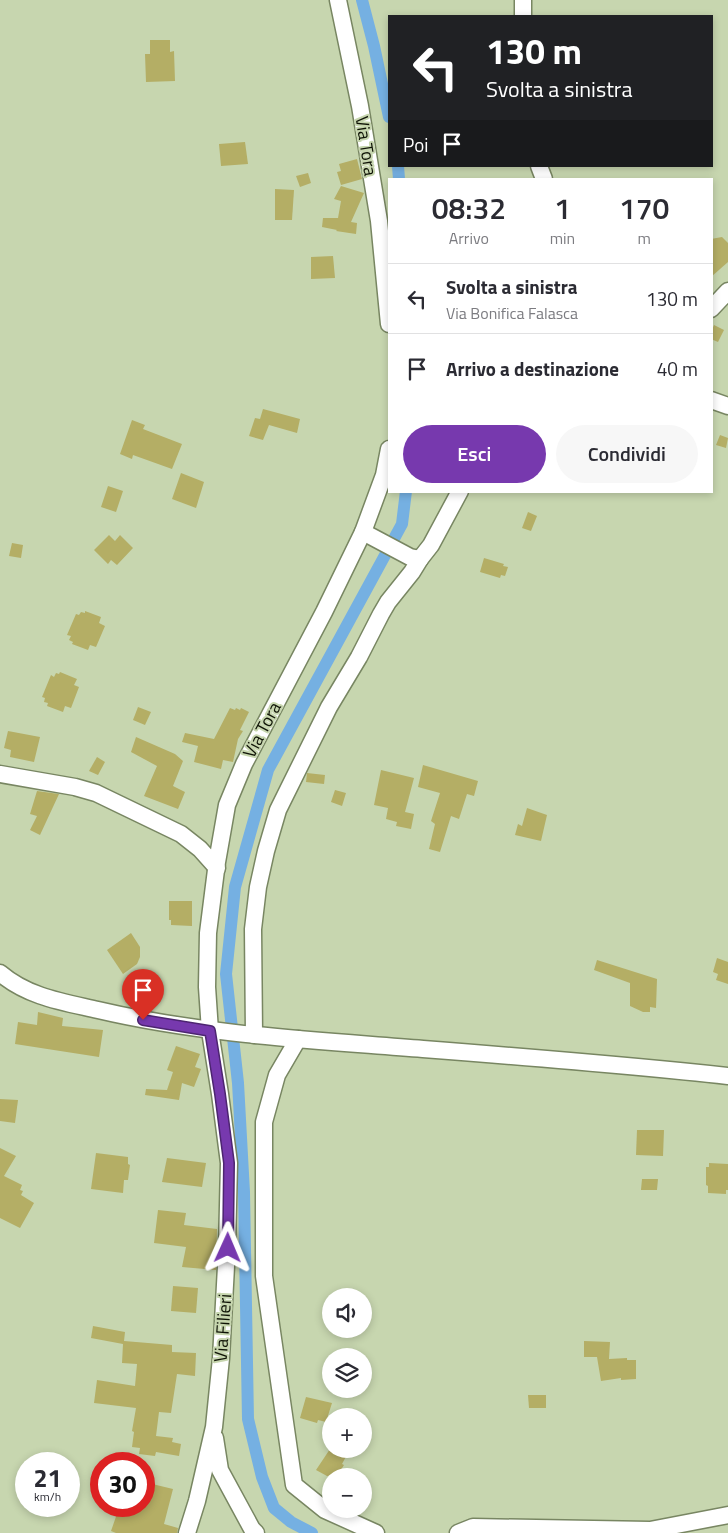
<!DOCTYPE html>
<html lang="it">
<meta charset="utf-8">
<style>
body{margin:0;font-family:"Titillium Web",sans-serif;background:#f7f7f7;color:#2b2b33;height:100vh;display:flex;flex-direction:column;font-size:19px;white-space:nowrap}
*{box-sizing:border-box;margin:0}
p{font-size:16px;color:#7c7c81}
.icon{flex:none;width:28px;height:28px;fill:none;stroke:currentColor;stroke-width:2;stroke-linecap:round;stroke-linejoin:round}
.map{position:relative;flex:1;overflow:hidden}
.panel{position:absolute;left:388px;top:178px;width:325px;height:315px;display:flex;flex-direction:column;background:#fff;border-radius:0px;box-shadow:0 2px 8px #0003}
.panel>*{flex:none}
.hud{position:absolute;left:388px;top:15px;width:325px;height:152px;border-radius:0px;box-shadow:0 2px 8px #0003;background:#202124;color:#fff;overflow:hidden}
.buttons{position:absolute;left:322px;top:1288px;display:grid;gap:10px}
.buttons a{display:grid;place-items:center;width:50px;height:50px;border-radius:50%;background:#fff;box-shadow:0 2px 8px #0003;font-size:25px}
.speed{position:absolute;left:15px;top:1452px;display:flex;gap:10px;font-size:25px;font-weight:700;text-align:center}
.speed>*{display:grid;place-content:center;width:65px;height:65px;border-radius:50%;background:#fff;box-shadow:0 2px 8px #0003;line-height:1}
.speed small{font-size:12px;font-weight:400}
.speed .limit{border:8px solid #d22;background:#fff;color:#111}
.pin{position:absolute;display:grid;place-items:center;width:42px;height:42px;color:#fff;margin:-51px -21px;border-radius:50% 50% 50% 0;rotate:-45deg;box-shadow:0 0 5px #0007}
.pin .icon{rotate:45deg}
.me{position:absolute;width:55px;margin:-28px;rotate:1deg;stroke-linejoin:round;filter:drop-shadow(0 0 4px #0008)}
.turn{display:flex;align-items:center;gap:18px;height:105px;padding:0 15px;font-size:22px}
.turn .icon{width:65px;height:65px;stroke-width:2.5}
.turn b{display:block;font-size:35px;line-height:42px}
.then{display:flex;align-items:center;height:48px;padding:0 15px;background:#0003;gap:10px;font-size:19px}
.eta{display:flex;justify-content:space-evenly;align-items:center;height:85px;text-align:center}
.eta b{font-size:30px;font-weight:600;line-height:35px}
.cta{display:flex;gap:10px;margin-top:auto;padding:10px 15px}
.cta a{flex:1;height:58px;border-radius:30px;background:#7739ae;color:#fff;font-size:20px;font-weight:600;line-height:58px;text-align:center}
.cta a+a{background:#f7f7f7;color:#2b2b33}
ul{padding:0;list-style:none}
li{display:flex;align-items:center;gap:15px;height:70px;padding:0 15px;border-top:1px solid #e1e1e2}
li div{flex:1}
li b{display:block;font-size:19px}
li em{font-style:normal}
.map>svg:first-child{display:block}
.lines{fill:none;stroke-linecap:round;stroke-linejoin:round}
.canal{stroke:#75b0e2;stroke-width:12}
.building{fill:#b4ae65}
.minor-casing{stroke:#788662;stroke-width:19}
.minor{stroke:#fff;stroke-width:16}
.route-casing{stroke:#4d2571;stroke-width:12}
.route{stroke:#7739ae;stroke-width:9}
.labels{text-anchor:middle;stroke-width:4;stroke-linejoin:round;paint-order:stroke}
.street-label{font-size:18px;fill:#0f1306;stroke:#c7d6af}
</style>
<div class="map">
<svg width="728" height="1533" viewBox="0 0 728 1533">
<rect width="100%" height="100%" fill="#c7d6af"/>
<g class="lines">
<g class="canal">
<path d="M362 0 374 46 389 117"/>
<path d="M398 166 399 179"/>
<path d="M312 1533 291 1522 274 1508 262 1477 248 1419 244 1192 238 1083 226 974 235 887 268 770 402 524 406 491"/>
</g>
</g>
<g class="building">
<path d="M150 40H170V52L174 51 175 81 146 82 145 54H150Z"/>
<path d="M245 142 248 164 221 166 219 144Z"/>
<path d="M357 159 362 179 341 185 337 172 341 171 339 164Z"/>
<path d="M308 173 311 183 300 187 296 176Z"/>
<path d="M341 186 364 193 351 222 357 223 356 234 336 231 337 230 322 227 323 218H338L341 201 334 199Z"/>
<path d="M275 189 294 190 292 220H275Z"/>
<path d="M722 237 728 243V262L711 277V239Z"/>
<path d="M333 256 335 278 311 279V257Z"/>
<path d="M714 325 724 330 718 342 711 339V332Z"/>
<path d="M263 409 300 419 297 433 269 425 263 440 249 436 255 418 260 419Z"/>
<path d="M132 420 145 425 143 429 182 444 172 469 133 455 132 459 120 454Z"/>
<path d="M720 435 728 438 726 448 716 445Z"/>
<path d="M181 473 204 482 196 508 172 499Z"/>
<path d="M108 486 123 491 116 512 101 507Z"/>
<path d="M528 512 537 516 531 531 522 528Z"/>
<path d="M109 535 115 541 120 535 133 548 117 565 111 560 108 564 94 550Z"/>
<path d="M12 543 23 545 21 558 9 556Z"/>
<path d="M484 558 504 564 503 566 508 567 505 576 501 575 500 578 480 572Z"/>
<path d="M85 611 101 617 99 623 105 626 96 647 90 645 88 650 72 644 73 642 69 640 71 636 67 635 76 614 79 615 81 612 85 613Z"/>
<path d="M60 672 77 679 74 685 79 687 71 708 65 706 63 712 47 706 48 703 44 702 45 698 42 697 51 675 54 677 56 673 59 674Z"/>
<path d="M138 707 151 712 145 725 133 720Z"/>
<path d="M230 708 235 710 236 708 240 710 241 708 249 712 240 730 243 731 238 739 233 762 223 760 221 769 194 762 198 746 182 742 185 733 214 739Z"/>
<path d="M8 731 40 737 34 762 10 757 11 750 4 748Z"/>
<path d="M136 737 175 754 183 761 173 786 185 792 178 809 144 796 157 766 131 752Z"/>
<path d="M97 757 105 762 98 775 89 771Z"/>
<path d="M423 765 478 781 474 796 467 794 459 819 451 816 440 852 429 849 435 824 431 821 440 793 418 787Z"/>
<path d="M381 770 414 778 405 812 414 814 411 829 396 826 397 822 386 819 388 808 374 805Z"/>
<path d="M307 773 325 775 324 784 306 782Z"/>
<path d="M335 790 346 793 342 806 331 802Z"/>
<path d="M37 791 59 794 40 835 30 830 37 816 30 814Z"/>
<path d="M527 808 547 815 541 841 515 835 518 824 522 826Z"/>
<path d="M169 901H192V926L171 925V920H169Z"/>
<path d="M131 933 140 947V957L137 964 123 974 107 950Z"/>
<path d="M717 958 728 962V984L716 980 718 974 713 972Z"/>
<path d="M597 960 657 979 656 1008 650 1007V1012H643L630 1006V983L594 970Z"/>
<path d="M38 1012 63 1018 62 1026 103 1030 99 1057 15 1044 18 1022 37 1025Z"/>
<path d="M176 1046 200 1054 195 1067 201 1069 194 1087 182 1083 179 1100 145 1095 146 1089 167 1090 173 1072 167 1070Z"/>
<path d="M0 1099 18 1100 15 1123 0 1121Z"/>
<path d="M637 1130H664L663 1156 636 1155Z"/>
<path d="M0 1148 16 1156 4 1176 22 1185 20 1190 23 1191 21 1195 34 1203 20 1228 0 1218Z"/>
<path d="M96 1153 128 1157V1164L130 1165 128 1180H124L123 1193 91 1189Z"/>
<path d="M167 1158 206 1163 202 1187 162 1182Z"/>
<path d="M709 1163 728 1164V1190H726V1194L708 1193V1186L706 1185V1167H709Z"/>
<path d="M642 1179H658L657 1190H641Z"/>
<path d="M158 1210 186 1213 184 1225 217 1229 216 1270 182 1267 186 1247 154 1243Z"/>
<path d="M173 1286 198 1288 196 1313 171 1311Z"/>
<path d="M93 1326 125 1332 124 1341 172 1345V1352L196 1353 195 1376 177 1374 171 1413 159 1412 156 1436 173 1438 172 1442 181 1444 179 1456 156 1452 155 1456 139 1454 140 1448 132 1447 134 1432 132 1431 136 1408 94 1403 97 1380 135 1386 137 1364 122 1363 123 1344 91 1338Z"/>
<path d="M584 1341 610 1342 609 1359 627 1358V1360H636V1379L621 1380V1378L601 1381 597 1357H584Z"/>
<path d="M528 1395H546V1408H529Z"/>
<path d="M306 1397 332 1403 326 1422 318 1420 317 1423 300 1418Z"/>
<path d="M330 1449H350L342 1464 344 1465 337 1476H327L316 1470Z"/>
<path d="M144 1482 173 1489 164 1524 178 1528 177 1533H116L111 1531 119 1508 127 1510 128 1506 138 1509 139 1506H144Z"/>
</g>
<g class="lines">
<defs>
<g id="minor">
<path d="M338 0 360 106 379 221 389 324"/>
<path d="M523 16V0"/>
<path d="M539 166 544 179"/>
<path d="M711 309 728 291"/>
<path d="M711 400 728 406"/>
<path d="M363 532 410 557 420 559 431 545 460 491"/>
<path d="M0 774 75 787 96 793 181 834 200 849 217 868"/>
<path d="M0 973C28 997 63 1002 98 1010 205 1035 314 1040 423 1049 525 1057 627 1065 728 1076"/>
<path d="M254 1035 253 929 258 887 266 851 278 810 329 707 359 657 381 614 388 602 412 572 420 559"/>
<path d="M298 1039 277 1075 264 1122V1276L294 1485 325 1510 376 1533"/>
<path d="M215 1438 220 1470 252 1529 256 1533"/>
<path d="M187 1533 197 1501 214 1427 221 1358 227 1248 229 1163 220 1094 210 1031 207 987 208 933 217 862 227 805 244 764 324 612 363 532 384 475 389 449"/>
<path d="M458 1533 473 1527 650 1530 728 1515"/>
</g>
</defs>
<use href="#minor" class="minor-casing"/>
<use href="#minor" class="minor"/>
</g>
<g class="lines">
<defs>
<path id="route" d="M143 1020 210 1031 220 1094 229 1163 228 1248"/>
</defs>
<use href="#route" class="route-casing"/>
<use href="#route" class="route"/>
</g>
<g class="labels">
<g class="street-label">
<text transform="translate(366 146) rotate(81)" y="6">Via Tora</text>
<text transform="translate(262 730) rotate(-62)" y="6">Via Tora</text>
<text transform="translate(223 1328) rotate(-86)" y="6">Via Filieri</text>
</g>
</g>
</svg>
<div class="buttons">
<a><svg class="icon" aria-label="sound" viewBox="0 0 24 24"><path d="M4 9h4l5-4v14l-5-4H4zM17 9q2 3 0 6"/></svg></a>
<a><svg class="icon" aria-label="layers" viewBox="0 0 24 24"><path d="M12 4l9 5-9 5-9-5zM3 14l9 5 9-5"/></svg></a>
<a>+</a>
<a>−</a>
</div>
<div class="speed"><div>21<small>km/h</small></div><div class="limit">30</div></div>
<div class="pin" style="left:143px;top:1020px;background:#d93025"><svg class="icon" aria-label="arrive" viewBox="0 0 24 24"><path d="M6 21V4h12l-3 4 3 4H6"/></svg></div>
<svg class="me" style="left:228px;top:1248px" viewBox="-20 -20 40 40"><path d="M0-17L14 15 0 8-14 15z" fill="#7739ae" stroke="#fff" stroke-width="4"/></svg>
<div class="hud">
<div class="turn"><svg class="icon" aria-label="left" viewBox="0 0 24 24"><path d="M17 20v-9H6M10 6l-5 5 5 5"/></svg><div><b>130 m</b>Svolta a sinistra</div></div>
<div class="then">Poi<svg class="icon" aria-label="arrive" viewBox="0 0 24 24"><path d="M6 21V4h12l-3 4 3 4H6"/></svg></div>
</div>
<section class="panel">
<div class="eta">
<div><b>08:32</b><p>Arrivo</p></div>
<div><b>1</b><p>min</p></div>
<div><b>170</b><p>m</p></div>
</div>
<ul>
<li><svg class="icon" aria-label="left" viewBox="0 0 24 24"><path d="M17 20v-9H6M10 6l-5 5 5 5"/></svg><div><b>Svolta a sinistra</b><p>Via Bonifica Falasca</p></div><em>130 m</em></li>
<li><svg class="icon" aria-label="arrive" viewBox="0 0 24 24"><path d="M6 21V4h12l-3 4 3 4H6"/></svg><div><b>Arrivo a destinazione</b></div><em>40 m</em></li>
</ul>
<div class="cta"><a>Esci</a><a>Condividi</a></div>
</section>
</div>
